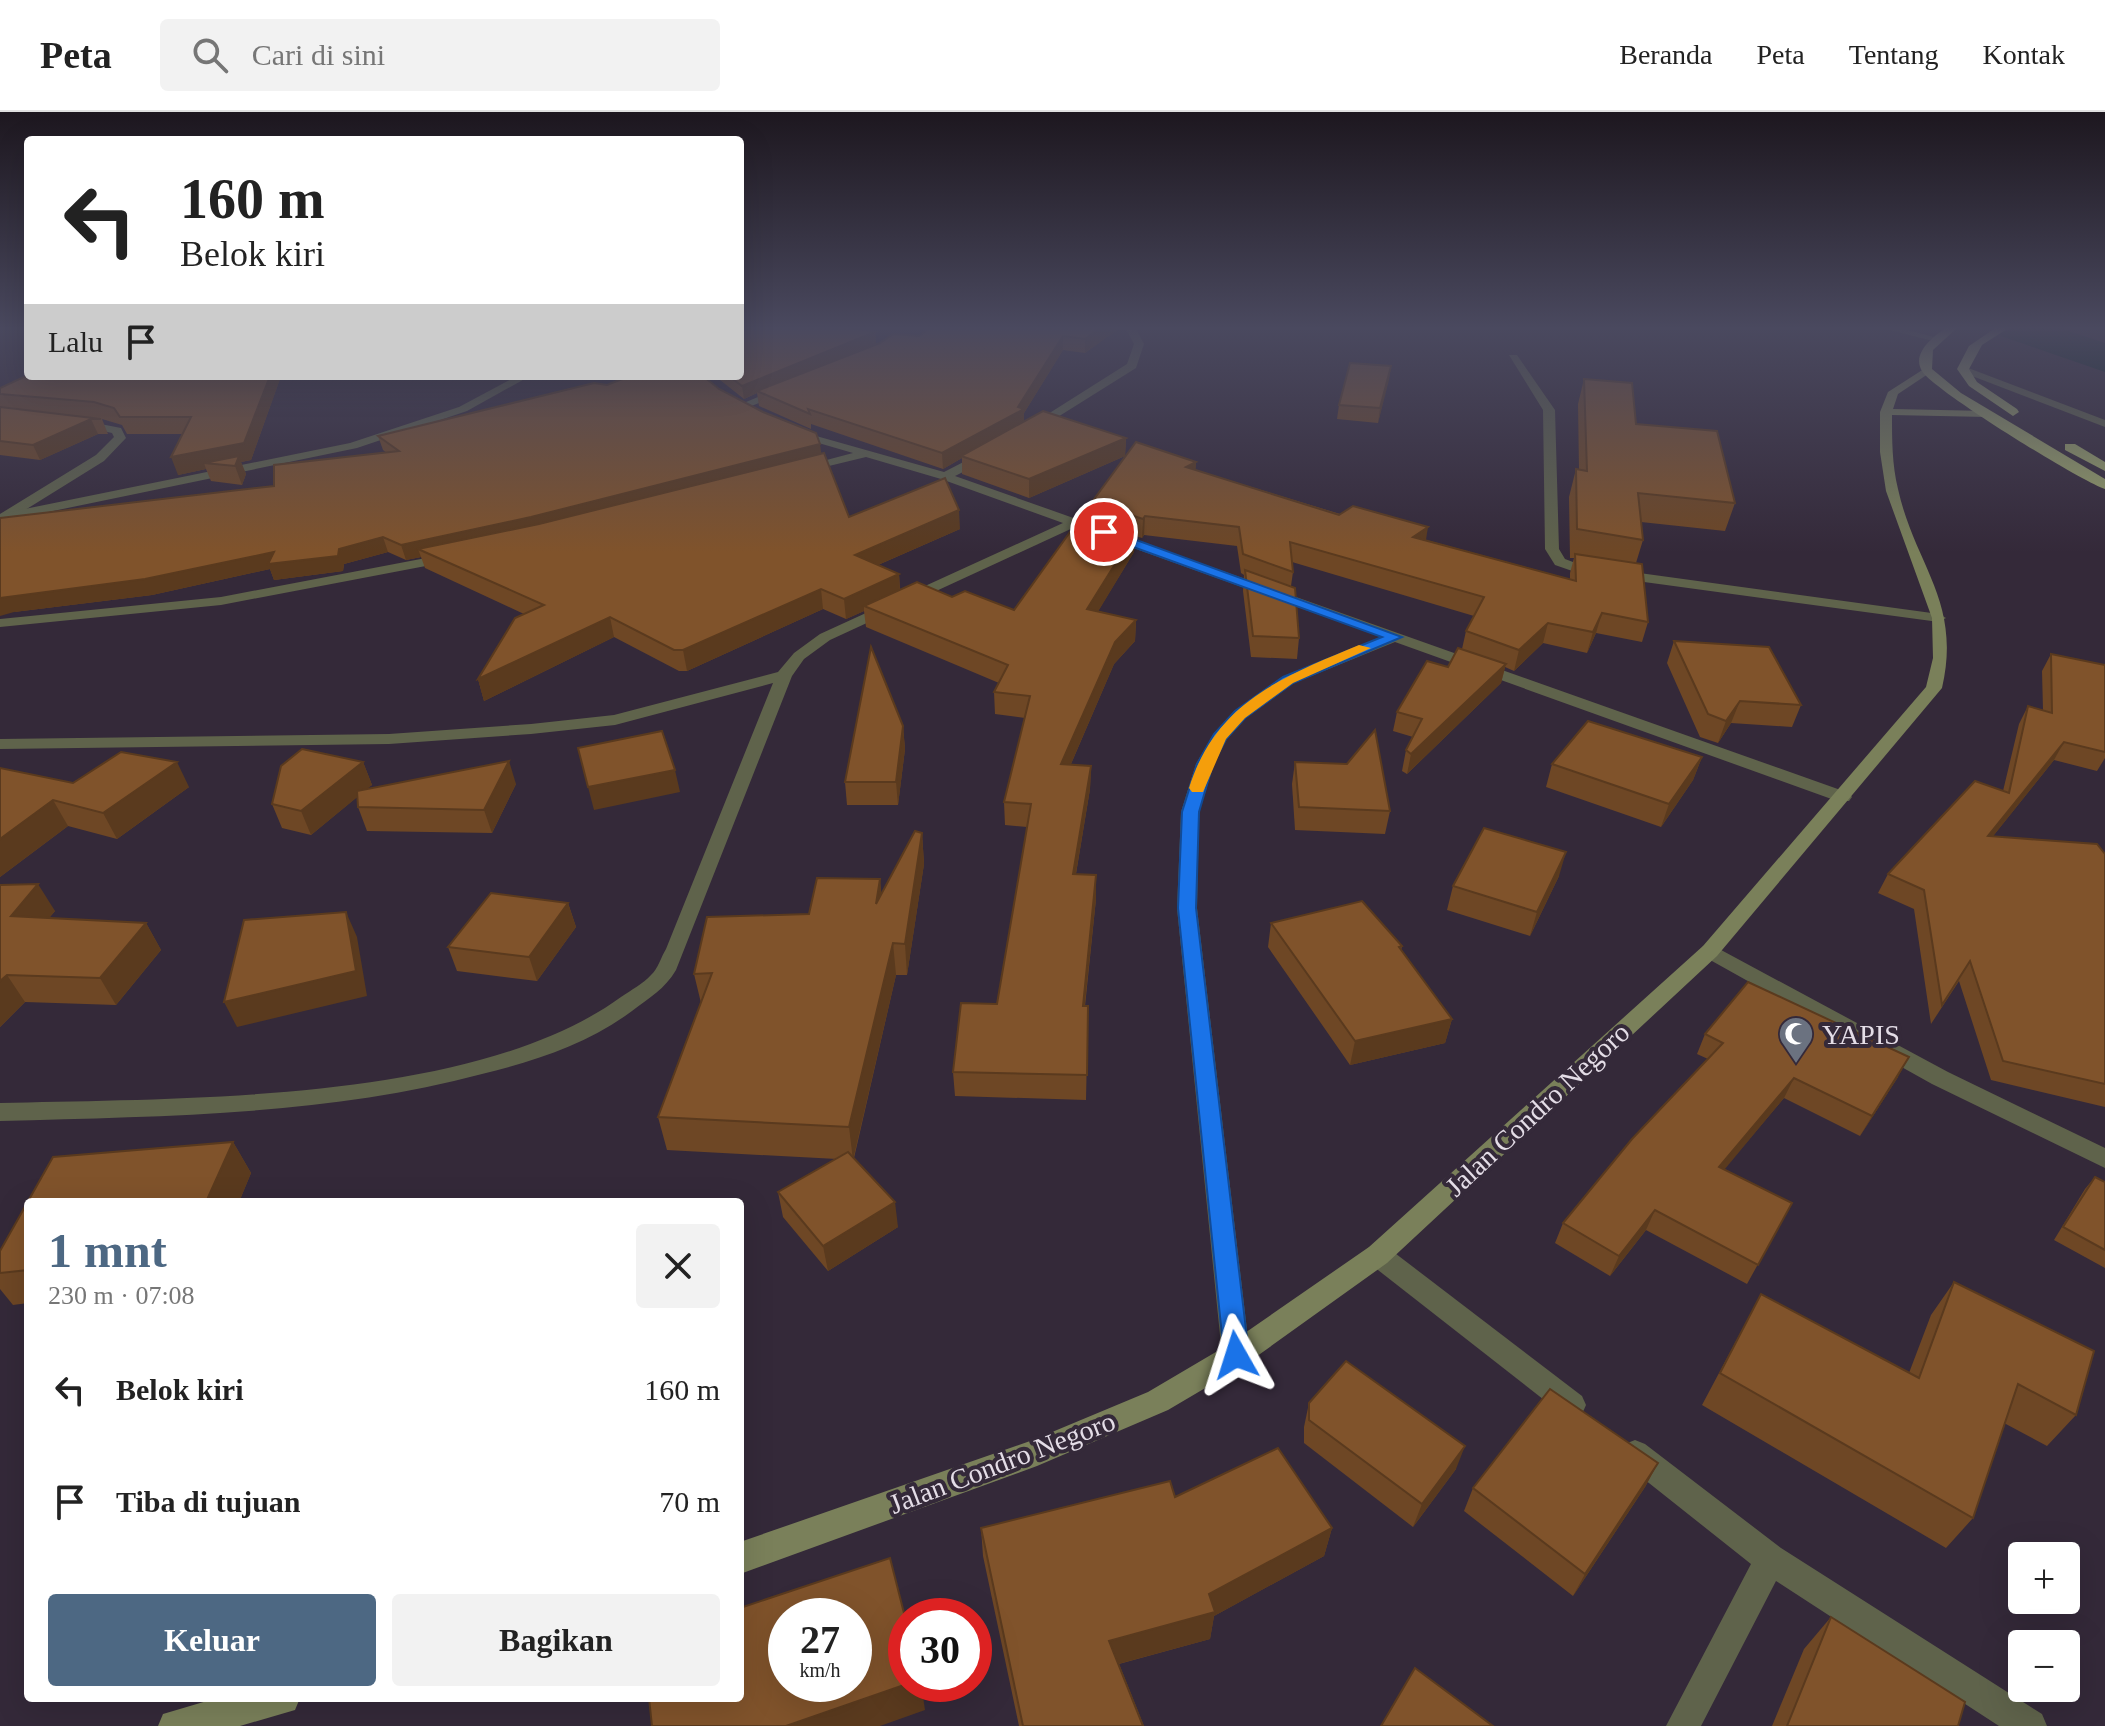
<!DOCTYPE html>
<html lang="id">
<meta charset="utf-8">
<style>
body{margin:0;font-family:"Times New Roman",serif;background:#f2f2f2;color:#222;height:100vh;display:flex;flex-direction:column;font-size:30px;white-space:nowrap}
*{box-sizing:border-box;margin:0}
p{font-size:26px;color:#767676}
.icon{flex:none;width:44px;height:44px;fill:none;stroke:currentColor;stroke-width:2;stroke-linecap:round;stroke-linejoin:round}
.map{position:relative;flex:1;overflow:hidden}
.panel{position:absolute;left:24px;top:1086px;width:720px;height:504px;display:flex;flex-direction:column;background:#fff;border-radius:8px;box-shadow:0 8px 32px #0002}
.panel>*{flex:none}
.banner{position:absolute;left:24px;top:24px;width:720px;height:244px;border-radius:8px;box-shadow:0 8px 32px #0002;background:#fff;color:#222;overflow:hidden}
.fabs{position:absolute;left:2008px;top:1430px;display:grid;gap:16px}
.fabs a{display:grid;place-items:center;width:72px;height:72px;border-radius:8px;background:#fff;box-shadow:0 8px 32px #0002;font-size:40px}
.speed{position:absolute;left:768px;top:1486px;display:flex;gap:16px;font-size:40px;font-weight:700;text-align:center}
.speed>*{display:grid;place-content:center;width:104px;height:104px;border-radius:50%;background:#fff;box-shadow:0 8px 32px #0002;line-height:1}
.speed small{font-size:20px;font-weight:400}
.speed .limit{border:12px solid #d22;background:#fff;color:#111}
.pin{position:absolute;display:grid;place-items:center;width:68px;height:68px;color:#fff;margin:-34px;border:4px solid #fff;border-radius:50%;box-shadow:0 2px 8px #0007}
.me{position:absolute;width:88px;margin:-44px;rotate:354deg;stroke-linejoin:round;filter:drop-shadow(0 0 6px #0008)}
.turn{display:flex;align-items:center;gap:28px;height:168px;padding:0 24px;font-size:36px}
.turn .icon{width:104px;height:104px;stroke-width:2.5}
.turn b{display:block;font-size:56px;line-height:68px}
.then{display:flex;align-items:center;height:76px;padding:0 24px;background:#0003;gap:16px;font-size:30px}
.round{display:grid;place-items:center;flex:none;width:84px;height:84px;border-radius:8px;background:#f2f2f2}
.summary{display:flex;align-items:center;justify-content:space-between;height:136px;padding:0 24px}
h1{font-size:48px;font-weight:700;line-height:60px;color:#4d6883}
.primary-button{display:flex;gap:16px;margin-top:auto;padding:16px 24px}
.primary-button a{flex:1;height:92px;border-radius:8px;background:#4d6883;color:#fff;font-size:32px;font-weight:700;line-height:92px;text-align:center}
.primary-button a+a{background:#f2f2f2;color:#222}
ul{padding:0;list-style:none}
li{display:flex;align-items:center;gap:24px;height:112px;padding:0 24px}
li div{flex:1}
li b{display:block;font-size:30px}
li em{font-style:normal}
header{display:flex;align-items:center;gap:48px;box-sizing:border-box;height:112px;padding:0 40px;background:#fff;border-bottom:2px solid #e0e0e0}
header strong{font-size:38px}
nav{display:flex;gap:44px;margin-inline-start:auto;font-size:28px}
.search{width:560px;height:72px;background:#f2f2f2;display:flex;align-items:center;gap:20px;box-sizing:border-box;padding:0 28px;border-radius:8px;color:#767676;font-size:30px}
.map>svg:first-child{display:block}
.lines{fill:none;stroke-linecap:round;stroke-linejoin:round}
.river{fill:#082326;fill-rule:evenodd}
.minor{fill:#5f634b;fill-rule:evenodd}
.tertiary{fill:#5f634b;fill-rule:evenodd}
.secondary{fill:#7a805a;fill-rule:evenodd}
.trunk{fill:#98a16a;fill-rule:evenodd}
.wall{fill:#6e4725}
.shaded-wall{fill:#5a3a1e}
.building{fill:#80532b;stroke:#5a3a1e;stroke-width:2;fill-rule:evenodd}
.route{fill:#1a73e8;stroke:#114b97;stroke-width:2}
.slow{fill:#f59e0b}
.labels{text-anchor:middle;stroke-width:8;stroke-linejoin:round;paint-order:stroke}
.poi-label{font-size:28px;fill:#e4dde7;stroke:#342939;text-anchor:start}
.street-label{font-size:28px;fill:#e4dde7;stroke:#342939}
</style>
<header>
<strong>Peta</strong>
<div class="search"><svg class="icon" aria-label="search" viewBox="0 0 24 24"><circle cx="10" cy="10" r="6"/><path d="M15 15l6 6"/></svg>Cari di sini</div>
<nav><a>Beranda</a><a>Peta</a><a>Tentang</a><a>Kontak</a></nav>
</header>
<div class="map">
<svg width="2105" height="1614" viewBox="0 0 2105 1614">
<rect width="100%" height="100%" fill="#342939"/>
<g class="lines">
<path class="river" d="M1994 215H2057L2105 231V260L2001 224Z"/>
<g class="minor">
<path d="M1125 215H1135L1144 232 1136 256 1037 318H1029V314L1127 252 1134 232Z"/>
<path d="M1509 243H1517L1555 298 1559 437 1565 447 1581 453 1939 502 1946 506 1939 510 1578 461 1555 453 1545 437 1543 298Z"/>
<path d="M1963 254 2105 308V315L1959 259Z"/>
<path d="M782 275 786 276V280L744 297 734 295Z"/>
<path d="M80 308 121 316 126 326 104 349 9 408H0V402L96 343 114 325 112 321 76 313V309Z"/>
<path d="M795 318 944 360 981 341H989V347L955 364 1849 681 1852 685 1849 689H1837L1395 530 1294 571 1246 606 1227 627 1214 652 1199 700 1197 796 1250 1243 1246 1252 1236 1255 1226 1252 1222 1243 1177 796 1181 700 1196 652 1214 621 1234 600 1282 565 1381 525 1075 415 830 528 804 547 792 564 676 858C665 877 649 886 632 899 588 932 535 949 482 962 326 1004 161 1004 0 1009V991C179 986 474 992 621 885 631 878 643 872 651 863 658 857 661 845 666 837L773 571 615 613 531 622 389 632 0 637V627L389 622 531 612 614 603 778 560 794 541 820 522 1063 411 941 367 866 345 800 361V355L853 341 791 323 789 321Z"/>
<path d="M447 442 452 443V449L221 493 0 515V507L221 485Z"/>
<path d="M1710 832 1948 960 2105 1036V1056L1932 972 1703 844 1700 839 1703 834Z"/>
<path d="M1378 1132 1387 1135 1582 1284 1586 1293 1582 1302 1572 1306 1562 1302 1369 1151 1365 1143 1369 1135Z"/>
<path d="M1635 1328 1645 1332 1781 1436 2042 1602 2047 1614H1999L1776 1469 1701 1614H1666L1751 1452 1625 1352 1620 1342 1625 1332Z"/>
</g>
<g class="tertiary">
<path d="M1878 215H1895L1942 227 1937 230Z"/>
<path d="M517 264H530L467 299 357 336 0 410V402L350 331 459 295Z"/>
</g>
<g class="secondary">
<path d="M1927 255 1931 260 1898 282 1893 297 1988 299 1994 302 1988 305 1892 303C1892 328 1892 352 1898 377 1915 454 1962 489 1942 576L1717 844 1387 1151 1246 1252 1168 1298 1037 1354 740 1462V1430L1033 1328 1148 1280 1226 1234 1369 1135 1703 834 1926 575 1933 546 1932 506 1886 379 1880 340V300L1888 280Z"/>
<path d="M217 1586H300L295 1598 240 1614H158L163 1602Z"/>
</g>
<g class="trunk">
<path d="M1947 215H1958L1933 238 1932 257 1961 281 2105 367V377C2082 370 1933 278 1922 259 1911 241 1934 224 1947 215Z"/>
<path d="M1997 215H2010L1982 233 1969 257 1977 270 2017 297 2019 300 2013 304 1969 274 1957 257 1969 234Z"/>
<path d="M2065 332H2075L2105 350V359L2065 338Z"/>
</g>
</g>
<g class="wall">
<path d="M850 215 875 220 876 232 919 224 1121 215 1085 241 1063 238 1024 301V310L1126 326 1125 344 1029 386 962 362V346L943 357 811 312V317L759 294 757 281 744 287 715 264H740Z"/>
<path d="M1391 254 1378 311 1337 307 1339 293Z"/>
<path d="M28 264H281L251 348 241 350 246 362 242 373 211 369 206 357 178 363 182 322H127L122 313 102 307 108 322H98L40 348 0 343V276Z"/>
<path d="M443 264H472L470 266Z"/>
<path d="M1584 267 1636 312 1735 391 1725 419 1641 410 1643 428 1636 451 1648 510 1642 530 1596 521 1587 541 1543 531 1514 559 1505 555 1501 571 1407 662 1402 659 1406 638 1413 625 1393 619 1397 600 1448 555 1462 537 1466 519 1474 504 1292 450 1293 460 1291 474 1299 526 1297 547 1251 545 1243 479 1244 463 1241 461 1237 434 1144 423 1142 426 1135 424 1134 440 1098 499 1136 508 1135 529 1114 552 1071 652 1091 654 1090 677 1076 762 1096 787 1085 894H1088L1086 988 955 984 953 960 997 892 1027 715 1005 713 1004 690 1025 606 995 602 994 580 999 571 866 515 864 499 846 507 823 497 687 559H679L614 525 484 589 478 567 524 502 425 456 421 445 406 448 388 440 344 452 343 459 274 468 270 457 152 483 14 500 274 374 387 341 383 338 378 324 607 273 719 277 821 341 849 405 960 417 878 453 899 462 900 478 952 485 1014 498 1092 405V390L1196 350 1195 358 1426 428 1570 467V461L1574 446H1570L1569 385 1576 357 1579 358 1578 292Z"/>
<path d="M1674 529 1801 593 1792 615 1731 611 1718 631 1700 625 1667 551Z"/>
<path d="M2051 542 2105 553V646L2097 659 2054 648 1993 724 2105 742V995L1991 968 1959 869 1931 912 1914 797 1878 781 1888 762 2003 679 2019 612 2028 594 2043 598 2042 559Z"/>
<path d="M903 614 905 637 898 693H847L845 670Z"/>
<path d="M1702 645 1693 668 1661 715 1546 675 1552 652Z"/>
<path d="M363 650 372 673 367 676 516 672 492 721 367 719 358 695 357 685 311 723 282 716 272 692Z"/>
<path d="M1295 650 1390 699 1385 722 1295 718 1292 672Z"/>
<path d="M0 656 73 671 189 675 117 727 68 714 0 765Z"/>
<path d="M922 721 924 752 907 863H896L854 1046 898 1115 828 1159 783 1105 778 1080 837 1047 667 1038 658 1005 701 891 694 862 880 767 881 782Z"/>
<path d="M1559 764 1530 824 1447 798 1453 774Z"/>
<path d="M0 773 55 799 49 806 146 811 161 838 116 893 25 890 0 915Z"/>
<path d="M568 791 576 815 537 869 457 859 448 835Z"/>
<path d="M1271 811 1402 834 1401 839 1452 907 1445 931 1350 953 1268 835Z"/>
<path d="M1705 922 1898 965 1860 1024 1784 986 1724 1057 1792 1091 1747 1172 1646 1118 1610 1164 1555 1131 1563 1111 1708 947 1697 942Z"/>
<path d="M233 1030 251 1061 239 1090H28V1191L13 1193 0 1177V1139L53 1045Z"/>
<path d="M2095 1065 2105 1070V1156L2054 1128 2085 1077Z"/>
<path d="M1954 1170 2076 1303 2047 1334 2004 1311 1973 1406 1946 1436 1702 1293 1761 1182 1909 1261 1931 1203Z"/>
<path d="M1309 1291 1456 1357 1413 1415 1304 1331V1315Z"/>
<path d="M1658 1351 1645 1375 1573 1484 1464 1399 1473 1376Z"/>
<path d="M1175 1385 1332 1416 1324 1444 1214 1504 1210 1527 1119 1552 1144 1614H1019L983 1444 981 1416Z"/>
<path d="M1831 1505 1958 1614H1772L1804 1537Z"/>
</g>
<g class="shaded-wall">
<path d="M1102 215H1121L1085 241V227Z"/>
<path d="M875 220 876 232 757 279V281L744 287 742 274Z"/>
<path d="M1063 224V238L1024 301V312L961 344 962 346 943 357 942 341 1018 295Z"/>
<path d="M1391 254 1389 268 1378 311 1380 296Z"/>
<path d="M270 264H281L251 348 241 350 246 362 242 373 235 354 204 351 206 357 178 363 171 345Z"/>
<path d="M91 307 98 322 40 348 33 333Z"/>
<path d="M1126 326 1125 344 1029 386V367Z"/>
<path d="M820 332 822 346 431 442 418 437 421 445 406 448 401 433Z"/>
<path d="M1196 350 1195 368 1186 355Z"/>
<path d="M959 398 960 417 857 462 855 443Z"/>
<path d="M1145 404 1144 423 1142 426 1143 407Z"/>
<path d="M1428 415 1425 434 1413 425Z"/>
<path d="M1135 420 1134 440 1087 518V497Z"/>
<path d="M383 425 388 440 344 452 343 459 274 468 270 457 152 483 14 500 0 504V486L6 484 274 440 339 437Z"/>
<path d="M899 462 900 482 864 494V499L846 507 844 487Z"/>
<path d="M821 477 823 497 687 559 683 538Z"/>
<path d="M1602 501 1596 521 1587 541 1593 520Z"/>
<path d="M610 505 614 525 484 589 478 567Z"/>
<path d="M1136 508 1135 529 1114 552 1061 675V652L1115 530Z"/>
<path d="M1548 511 1543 531 1514 559 1519 538Z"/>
<path d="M1506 552 1501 571 1407 662 1411 642Z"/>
<path d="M1740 589 1731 611 1718 631 1726 609Z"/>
<path d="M903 614 905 637 898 693 896 670Z"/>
<path d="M2064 630 2054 648 1978 743 1988 724Z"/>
<path d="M1702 645 1693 668 1661 715 1669 692Z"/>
<path d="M509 649 516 672 492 721 484 698Z"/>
<path d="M177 650 189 675 117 727 103 701Z"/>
<path d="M363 650 372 673 311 723 301 699Z"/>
<path d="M1091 654 1090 677 1072 785 1073 762Z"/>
<path d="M675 658 680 680 594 698 588 675Z"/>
<path d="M53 688 68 714 0 765V727Z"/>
<path d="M922 721 924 752 907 863 905 832Z"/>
<path d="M1566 740 1559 764 1530 824 1537 800Z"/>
<path d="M1096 763V787L1082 918 1083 894Z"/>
<path d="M880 767 883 798 876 792Z"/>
<path d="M38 772 55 799 28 831 11 804Z"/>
<path d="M568 791 576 815 537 869 529 845Z"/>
<path d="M346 800 357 825 367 884 237 915 224 890Z"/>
<path d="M146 811 161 838 116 893 100 866Z"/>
<path d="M893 831 896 863 853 1048 849 1015Z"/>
<path d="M7 863 25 890 0 915V869Z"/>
<path d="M1452 907 1445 931 1350 953 1355 929Z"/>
<path d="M1909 945 1898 965 1860 1024 1872 1004Z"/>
<path d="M1794 966 1784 986 1710 1075 1719 1055Z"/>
<path d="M233 1030 251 1061 239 1090H206Z"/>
<path d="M895 1090 898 1115 828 1159 823 1134Z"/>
<path d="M1655 1098 1646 1118 1610 1164 1619 1144Z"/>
<path d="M1465 1334 1456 1357 1413 1415 1422 1392Z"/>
<path d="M1658 1351 1645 1375 1573 1484 1585 1462Z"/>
<path d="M1332 1416 1324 1444 1214 1504 1210 1527 1107 1555 1109 1529 1209 1482Z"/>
<path d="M907 1572H921L925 1598 880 1614H786Z"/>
</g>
<g class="building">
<path d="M754 215H846L875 220 742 274 729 264H740V220Z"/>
<path d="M931 215H1102L1085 227 1063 224 1018 295 1024 297 942 341 808 297 810 302 757 279 880 231 893 222 919 224Z"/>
<path d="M1350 251 1391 254 1380 296 1339 293Z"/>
<path d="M28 263V264H270L244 331 171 345 191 305H120L114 296 94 290 0 282V276Z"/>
<path d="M630 264H703L719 277 763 300 816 321 820 332 531 405 401 433 383 425 339 437 338 444 268 452 274 440 145 467 0 486V406L274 374V353L399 339 378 324 594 271 607 273Z"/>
<path d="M1584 267 1632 271 1636 312 1717 319 1735 391 1638 381 1643 428 1577 417 1576 357 1587 359Z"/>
<path d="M0 295 101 307H91L33 333 0 329Z"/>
<path d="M1043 299 1126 326 1029 367 961 344Z"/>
<path d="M1136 330 1196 350 1186 355 1339 403 1353 394 1428 415 1413 425 1576 469 1575 442 1642 452 1648 510 1602 501 1593 520 1548 511 1519 538 1466 519 1484 485 1290 430 1293 460 1243 442 1239 415 1145 404 1143 407 1092 390Z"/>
<path d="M824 341 849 405 945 366 959 398 855 443 899 462 844 487 821 477 683 538H674L610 505 478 567 515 506 544 493 418 437 539 412Z"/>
<path d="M239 344 235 354 204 351Z"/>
<path d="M1083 402 1135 420 1087 497 1136 508 1115 530 1061 652 1091 654 1073 762 1096 763 1083 894H1088L1087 963 953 960 961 891 997 892 1031 692 1004 690 1030 584 994 580 1008 553 864 494 917 470 952 485 965 479 1014 498Z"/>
<path d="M1245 458 1295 476 1299 526 1253 524Z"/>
<path d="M1674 529 1769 535 1801 593 1740 589 1726 609 1708 602Z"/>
<path d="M871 535 903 614 896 670H845Z"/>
<path d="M1458 536 1506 552 1411 642 1406 638 1422 607 1397 600 1427 549 1448 555Z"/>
<path d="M2051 542 2105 553V640L2064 630 1988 724 2097 732 2105 742V972L2003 949 1970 849 1942 893 1924 778 1888 762 1975 669 2009 681 2028 594 2052 601Z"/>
<path d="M1588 609 1702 645 1669 692 1552 652Z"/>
<path d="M1375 618 1390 699 1299 695 1295 650 1347 652Z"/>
<path d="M662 619 675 658 588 675 578 636Z"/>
<path d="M302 637 363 650 301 699 272 692 281 654Z"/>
<path d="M121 640 177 650 103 701 53 688 0 727V656L73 671Z"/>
<path d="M509 649 484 698 358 695 357 679Z"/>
<path d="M1484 716 1566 740 1537 800 1453 774Z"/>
<path d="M915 719 922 721 905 832 893 831 849 1015 658 1005 712 861 694 862 707 805 809 802 817 766 880 767 876 792Z"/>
<path d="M38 772 11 804 146 811 100 866 7 863 0 869V773Z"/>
<path d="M491 781 568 791 529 845 448 835Z"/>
<path d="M1362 789 1402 834 1399 835 1452 907 1355 929 1271 811Z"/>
<path d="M346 800 356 859 224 890 244 808Z"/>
<path d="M1748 870 1909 945 1872 1004 1794 966 1719 1055 1792 1091 1758 1153 1655 1098 1619 1144 1563 1111 1632 1027 1723 931 1705 922Z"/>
<path d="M233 1030 206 1090H28V1158L0 1161V1139L53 1045Z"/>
<path d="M848 1040 895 1090 823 1134 778 1080Z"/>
<path d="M2095 1065 2105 1070V1138L2063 1115Z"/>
<path d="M1954 1170 2094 1239 2076 1303 2018 1272 1973 1406 1720 1261 1761 1182 1919 1266Z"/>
<path d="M1346 1249 1465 1334 1422 1392 1309 1308V1291Z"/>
<path d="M1550 1277 1658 1351 1585 1462 1473 1376Z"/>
<path d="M1278 1336 1332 1416 1209 1482 1215 1500 1109 1529 1143 1614H1023L981 1416 1170 1369 1175 1385Z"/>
<path d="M890 1446 906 1509 907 1572 786 1614H652L649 1586H740V1496ZM786 1504H854V1572H786Z"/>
<path d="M1831 1505 1965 1590 1958 1614H1787Z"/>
<path d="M1415 1556 1493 1614H1381Z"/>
</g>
<linearGradient id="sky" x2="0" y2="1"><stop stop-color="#1d171f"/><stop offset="0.49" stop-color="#4a495f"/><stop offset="1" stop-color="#4a495f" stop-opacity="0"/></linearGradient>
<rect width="2105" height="441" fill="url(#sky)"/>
<path class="route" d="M1100 418H1109L1402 525 1293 571 1245 606 1226 627 1213 652 1199 700 1196 796 1249 1243 1245 1251 1236 1255 1227 1251 1224 1243 1178 796 1182 700 1197 652 1214 622 1235 599 1283 565 1382 525 1100 423Z"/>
<path class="slow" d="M1359 533 1371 536 1293 571 1245 606 1226 627 1203 680H1192L1189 676C1216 590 1282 565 1359 533Z"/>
<defs>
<symbol id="mosque-pin" viewBox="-11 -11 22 30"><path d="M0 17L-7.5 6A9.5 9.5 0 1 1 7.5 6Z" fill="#6b7280" stroke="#342939"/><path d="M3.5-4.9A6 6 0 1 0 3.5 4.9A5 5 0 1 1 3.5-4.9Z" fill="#fff"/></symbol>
</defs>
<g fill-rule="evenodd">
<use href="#mosque-pin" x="1776" y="902" width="40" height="54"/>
</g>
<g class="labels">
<g class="poi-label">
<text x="1822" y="932">YAPIS</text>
</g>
<g class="street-label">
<text transform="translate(1537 997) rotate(-43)" y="10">Jalan Condro Negoro</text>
<text transform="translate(1002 1350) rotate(-21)" y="10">Jalan Condro Negoro</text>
</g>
</g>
</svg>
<div class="fabs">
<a>+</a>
<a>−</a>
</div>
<div class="speed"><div>27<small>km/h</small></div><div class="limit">30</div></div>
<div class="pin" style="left:1104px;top:420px;background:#d93025"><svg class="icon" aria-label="arrive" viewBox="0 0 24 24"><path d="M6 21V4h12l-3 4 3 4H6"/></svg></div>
<svg class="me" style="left:1236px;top:1243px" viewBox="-20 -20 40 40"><path d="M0-17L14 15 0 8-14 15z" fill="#1a73e8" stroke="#fff" stroke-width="4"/></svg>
<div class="banner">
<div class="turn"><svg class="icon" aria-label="left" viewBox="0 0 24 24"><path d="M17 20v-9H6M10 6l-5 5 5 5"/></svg><div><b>160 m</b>Belok kiri</div></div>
<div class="then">Lalu<svg class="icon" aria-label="arrive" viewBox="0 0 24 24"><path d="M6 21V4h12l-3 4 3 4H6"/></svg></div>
</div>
<section class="panel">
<div class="summary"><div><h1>1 mnt</h1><p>230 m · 07:08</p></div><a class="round"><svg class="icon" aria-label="close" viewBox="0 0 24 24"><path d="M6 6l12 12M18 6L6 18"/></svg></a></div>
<ul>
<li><svg class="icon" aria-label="left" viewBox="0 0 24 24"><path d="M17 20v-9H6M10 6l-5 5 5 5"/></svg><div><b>Belok kiri</b></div><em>160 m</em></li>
<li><svg class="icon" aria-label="arrive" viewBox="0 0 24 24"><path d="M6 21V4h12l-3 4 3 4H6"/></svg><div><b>Tiba di tujuan</b></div><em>70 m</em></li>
</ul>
<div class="primary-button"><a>Keluar</a><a>Bagikan</a></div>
</section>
</div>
